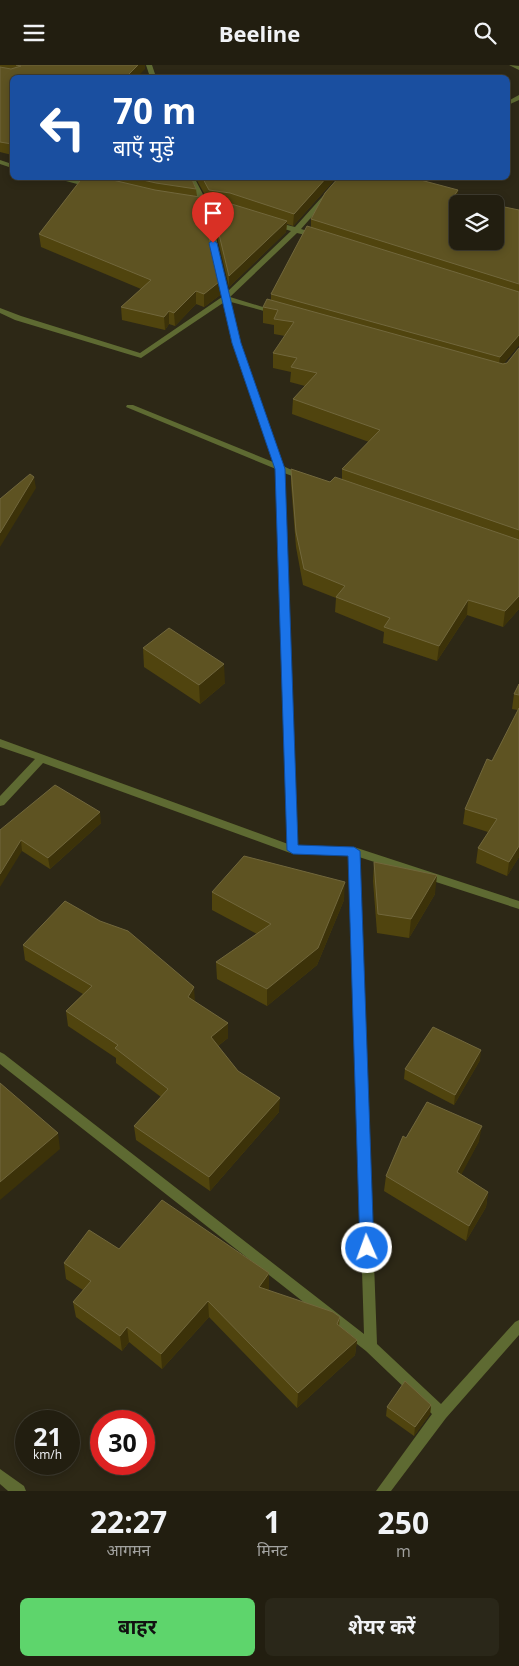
<!DOCTYPE html>
<html lang="hi">
<meta charset="utf-8">
<style>
body{margin:0;font-family:"Open Sans","Noto Sans Devanagari",sans-serif;background:#2a2719;color:#f1f3f6;height:100vh;display:flex;flex-direction:column;font-size:19px;white-space:nowrap}
*{box-sizing:border-box;margin:0}
p{font-size:16px;color:#a2a29f}
.icon{flex:none;width:28px;height:28px;fill:none;stroke:currentColor;stroke-width:2;stroke-linecap:round;stroke-linejoin:round}
.map{position:relative;height:1426px;overflow:hidden}
.side{display:flex;flex-direction:column;background:#221e10;flex:1}
.side>*{flex:none}
.hud{position:absolute;left:10px;top:10px;width:500px;height:105px;border-radius:8px;box-shadow:0 2px 8px #0003,0 0 0 1px #3f3c30;background:#1a4fa0;color:#fff;overflow:hidden}
.fabs{position:absolute;left:449px;top:130px;display:grid;gap:10px}
.fabs a{display:grid;place-items:center;width:55px;height:55px;border-radius:8px;background:#221e10;box-shadow:0 2px 8px #0003,0 0 0 1px #3f3c30;font-size:25px}
.speed{position:absolute;left:15px;top:1345px;display:flex;gap:10px;font-size:25px;font-weight:700;text-align:center}
.speed>*{display:grid;place-content:center;width:65px;height:65px;border-radius:50%;background:#221e10;box-shadow:0 2px 8px #0003,0 0 0 1px #3f3c30;line-height:1}
.speed small{font-size:12px;font-weight:400}
.speed .limit{border:8px solid #d22;background:#fff;color:#111}
.pin{position:absolute;display:grid;place-items:center;width:42px;height:42px;color:#fff;margin:-51px -21px;border-radius:50% 50% 50% 0;rotate:-45deg;box-shadow:0 0 5px #0007}
.pin .icon{rotate:45deg}
.me{position:absolute;width:55px;margin:-28px;rotate:358deg;stroke-linejoin:round;filter:drop-shadow(0 0 4px #0008)}
.turn{display:flex;align-items:center;gap:18px;height:105px;padding:0 20px;font-size:22px}
.turn .icon{width:65px;height:65px;stroke-width:2.5}
.turn b{display:block;font-size:35px;line-height:42px}
.eta{display:flex;justify-content:space-evenly;align-items:center;height:85px;text-align:center}
.eta b{font-size:30px;font-weight:700;line-height:35px}
.action{display:flex;gap:10px;margin-top:auto;padding:10px 20px}
.action a{flex:1;height:58px;border-radius:8px;background:#5ed56c;color:#111;font-size:20px;font-weight:700;line-height:58px;text-align:center}
.action a+a{background:#2a2719;color:#f1f3f6}
header{display:flex;justify-content:space-between;align-items:center;height:65px;padding:0 20px;background:#221e10;font-size:22px;font-weight:700}
.map>svg:first-child{display:block}
.lines{fill:none;stroke-linecap:round;stroke-linejoin:round}
.street{fill:#5e6a32;fill-rule:evenodd}
.wall{fill:#50440e}
.shaded-wall{fill:#3c3209}
.building{fill:#5e5322;stroke:#71673c}
.route{fill:#1a73e8;stroke:#114b97}
</style>
<header><svg class="icon" aria-label="menu" viewBox="0 0 24 24"><path d="M4 6h16M4 12h16M4 18h16"/></svg>Beeline<svg class="icon" aria-label="search" viewBox="0 0 24 24"><circle cx="10" cy="10" r="6"/><path d="M15 15l6 6"/></svg></header>
<div class="map">
<svg width="519" height="1426" viewBox="0 0 519 1426">
<rect width="100%" height="100%" fill="#2d2816"/>
<g class="lines">
<g class="street">
<path d="M146 0H152L156 12H150Z"/>
<path d="M509 0 519 1V5Z"/>
<path d="M519 30V35L508 40V36Z"/>
<path d="M0 95 12 99V103L0 99Z"/>
<path d="M51 112H65L96 121 92 123Z"/>
<path d="M187 112H194L209 141 228 226 291 166 271 160V156L295 162 340 112H347L301 164 318 169V173L297 168 230 232 279 247 275 249 231 237 240 278 283 401 307 412 303 415 284 408 298 781 354 782 519 836V844L359 792 377 1279 441 1339 515 1257 519 1255V1270L446 1353 391 1426H376L432 1349 366 1286 0 999V987L4 989 364 1269 349 790 293 789 43 698 4 740 0 741V731L35 694 0 682V674L288 779 276 404 126 342 127 340H133L273 397 232 278 223 238 141 293 15 255 0 248V243L21 251 140 288 222 232 201 141Z"/>
<path d="M0 1404 24 1421 26 1426H8L0 1419Z"/>
</g>
</g>
<g class="wall">
<path d="M0 0H145V4L12 12V90L0 87Z"/>
<path d="M83 112H191L196 124 197 131 220 230 204 242 196 239 175 261 169 259 165 265 122 255 121 242 141 224 41 182 39 169Z"/>
<path d="M195 112H337L293 161 287 159 286 167 229 222 211 146V138L209 137Z"/>
<path d="M339 112H425L422 116 457 132 519 145V280L504 298H507L519 283V544L503 562 467 550 437 596 383 578 384 567 335 547 336 533 303 520 296 482 291 419V404L330 417 342 414V404L369 377 292 349 293 334 305 321 290 317 291 307 273 303V288L285 271 274 269V260L263 258V242L271 235V229L311 162V154Z"/>
<path d="M143 583 225 618 200 639 144 602Z"/>
<path d="M519 619V792L507 811 476 798 478 783 488 767 463 759 465 744 492 696 518 645 512 644 514 629Z"/>
<path d="M101 758 50 804 22 786 0 765Z"/>
<path d="M374 797 435 829 409 873 377 868 373 816Z"/>
<path d="M212 827 344 835 317 900 267 941 217 914 216 897 257 869 212 845Z"/>
<path d="M23 880 195 937 228 958V973L218 981 238 1006 279 1047 210 1126 136 1075 134 1061 161 1032 116 998V993L68 961 66 946 83 929 25 895Z"/>
<path d="M480 995 454 1040 404 1014 405 1004Z"/>
<path d="M406 1073 479 1076 461 1109 488 1127 486 1142 466 1176 384 1126 386 1111Z"/>
<path d="M119 1184 269 1208V1224L268 1225 340 1252 339 1261 357 1275 355 1290 297 1343 209 1252 162 1304 129 1277 122 1286 76 1252 73 1237 83 1225 66 1214 64 1198Z"/>
<path d="M431 1340 430 1349 414 1371 386 1351 387 1342Z"/>
</g>
<g class="shaded-wall">
<path d="M138 0H145V4L137 12H126Z"/>
<path d="M327 112H337L293 161 294 149Z"/>
<path d="M414 112H425L412 125Z"/>
<path d="M458 125 457 137 454 131Z"/>
<path d="M287 156 286 167 229 222V211Z"/>
<path d="M219 217 220 230 204 242V229Z"/>
<path d="M196 226V239L175 261 174 248Z"/>
<path d="M169 246V259L165 265 164 252Z"/>
<path d="M519 270V280L498 305 500 292Z"/>
<path d="M34 412 36 423 0 482V468Z"/>
<path d="M519 531V544L503 562 505 546Z"/>
<path d="M468 535 467 550 437 596 439 581Z"/>
<path d="M224 599 225 618 200 639 199 620Z"/>
<path d="M100 747 101 758 50 804 48 793Z"/>
<path d="M21 775 22 786 0 822V809Z"/>
<path d="M519 781V792L507 811 509 797Z"/>
<path d="M437 810 435 829 409 873 411 854Z"/>
<path d="M345 817 344 835 317 900 267 941V924Z"/>
<path d="M194 922 195 937 188 932Z"/>
<path d="M228 958V973L211 986V972Z"/>
<path d="M481 985 480 995 454 1040 455 1030Z"/>
<path d="M280 1033 279 1047 210 1126 209 1112Z"/>
<path d="M482 1061 479 1076 455 1122 457 1107Z"/>
<path d="M58 1068 60 1084 0 1135V1117Z"/>
<path d="M488 1127 486 1142 466 1176 469 1161Z"/>
<path d="M269 1208V1224L259 1238V1222Z"/>
<path d="M208 1236 209 1252 162 1304 161 1289Z"/>
<path d="M127 1262 129 1277 122 1286 120 1271Z"/>
<path d="M357 1275 355 1290 297 1343 298 1328Z"/>
<path d="M431 1340 430 1349 414 1371 415 1362Z"/>
</g>
<g class="building">
<path d="M16 0H138L126 12H12V79L0 77V2L11 4 21 1Z"/>
<path d="M83 112H100L155 125 200 132 219 217 204 229 196 226 174 248 169 246 164 252 121 242 151 215 39 169Z"/>
<path d="M130 112H191L196 124 156 118Z"/>
<path d="M202 112H327L294 149 230 128 209 125Z"/>
<path d="M339 112H414L413 113 458 125 454 131 489 139H458V176H495V140L519 145V219L311 154 325 128Z"/>
<path d="M211 136 225 137 287 156 229 211Z"/>
<path d="M307 161 519 227V270L500 292 271 229Z"/>
<path d="M267 234 503 299 507 298 519 283V465L342 404 380 365 293 334 317 308 291 302 297 293 273 288 294 257 274 254 278 245 263 242Z"/>
<path d="M291 404 330 417 335 412 519 475V531L505 546 468 535 439 581 384 562 390 553 336 532 345 521 304 504 296 467Z"/>
<path d="M30 409 34 412 0 468V434Z"/>
<path d="M169 563 224 599 199 620 143 583Z"/>
<path d="M519 619V630L514 629Z"/>
<path d="M519 643V781L509 797 478 783 497 754 465 744 487 694 492 696Z"/>
<path d="M55 720 100 747 48 793 21 775 0 809V765Z"/>
<path d="M244 791 345 817 318 883 267 924 216 897 271 859 212 827Z"/>
<path d="M374 797 437 810 411 854 378 849Z"/>
<path d="M65 836 100 856 128 866 194 922 188 932 228 958 211 972 238 1006 280 1033 209 1112 134 1061 168 1024 115 983 118 980 66 946 92 921 23 880Z"/>
<path d="M433 962 481 985 455 1030 405 1004Z"/>
<path d="M0 1018 58 1068 0 1117Z"/>
<path d="M427 1037 482 1061 457 1107 488 1127 469 1161 386 1111 403 1071 406 1073Z"/>
<path d="M162 1135 269 1208 259 1222 333 1247 340 1252 337 1259 357 1275 298 1328 208 1236 161 1289 127 1262 120 1271 73 1237 91 1216 64 1198 89 1165 119 1184Z"/>
<path d="M405 1316 431 1340 415 1362 387 1342Z"/>
</g>
<path class="route" d="M213 175 217 178 241 278 285 404 298 780 354 782 360 786 374 1183 372 1187 367 1189 362 1187 360 1183 348 791 293 789 287 785 275 404 232 278 209 178Z"/>
</svg>
<div class="fabs">
<a><svg class="icon" aria-label="layers" viewBox="0 0 24 24"><path d="M12 4l9 5-9 5-9-5zM3 14l9 5 9-5"/></svg></a>
</div>
<div class="speed"><div>21<small>km/h</small></div><div class="limit">30</div></div>
<div class="pin" style="left:213px;top:178px;background:#d93025"><svg class="icon" aria-label="arrive" viewBox="0 0 24 24"><path d="M6 21V4h12l-3 4 3 4H6"/></svg></div>
<svg class="me" style="left:367px;top:1183px" viewBox="-20 -20 40 40"><circle r="17" fill="#1a73e8" stroke="#fff" stroke-width="3"/><path d="M0-11L8 9 0 5-8 9z" fill="#fff"/></svg>
<div class="hud">
<div class="turn"><svg class="icon" aria-label="left" viewBox="0 0 24 24"><path d="M17 20v-9H6M10 6l-5 5 5 5"/></svg><div><b>70 m</b>बाएँ मुड़ें</div></div>
</div>
</div>
<section class="side">
<div class="eta">
<div><b>22:27</b><p>आगमन</p></div>
<div><b>1</b><p>मिनट</p></div>
<div><b>250</b><p>m</p></div>
</div>
<div class="action"><a>बाहर</a><a>शेयर करें</a></div>
</section>
